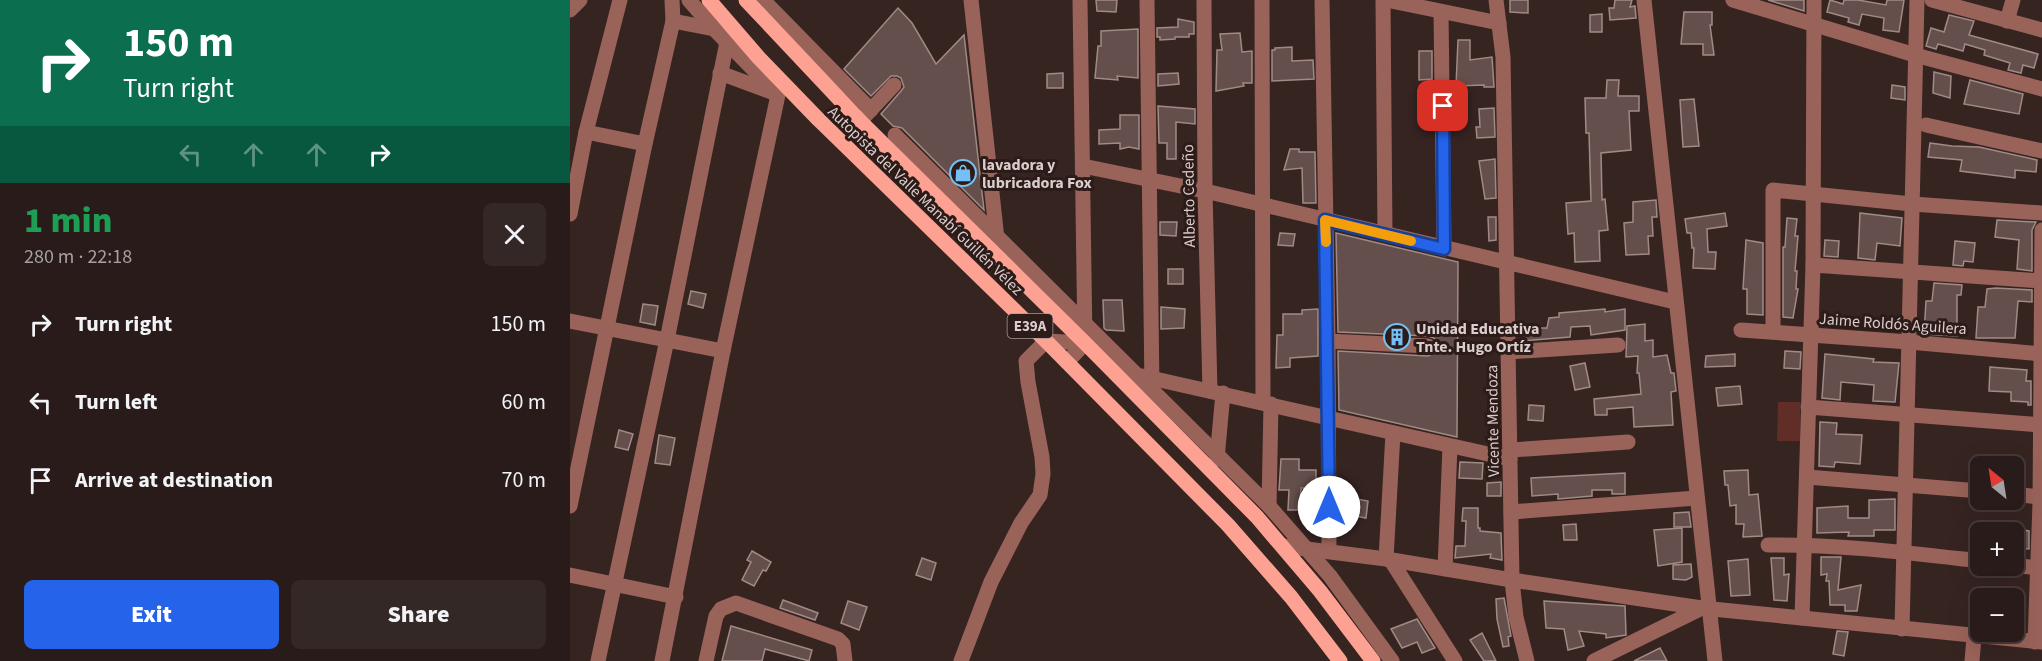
<!DOCTYPE html>
<meta charset="utf-8">
<style>
body{margin:0;font-family:"Source Sans 3",sans-serif;background:#342826;color:#f1f3f6;height:100vh;display:flex;flex-direction:column;font-size:22px;white-space:nowrap}
*{box-sizing:border-box;margin:0}
p{font-size:20px;color:#a5a1a2}
.icon{flex:none;width:33px;height:33px;fill:none;stroke:currentColor;stroke-width:2;stroke-linecap:round;stroke-linejoin:round}
.map{position:relative;flex:1;overflow:hidden}
.side{display:flex;flex-direction:column;background:#281b19;width:570px}
.side>*{flex:none}
.hud{background:#0b6e4f;color:#fff;overflow:hidden}
.needle{width:39px;rotate:330deg}
.controls{position:absolute;left:1400px;top:456px;display:grid;gap:12px}
.controls a{display:grid;place-items:center;width:54px;height:54px;border-radius:9px;background:#281b19;box-shadow:0 6px 24px #0002,0 0 0 2px #443938;font-size:30px}
.pin{position:absolute;display:grid;place-items:center;width:51px;height:51px;color:#fff;margin:-26px;border-radius:12px;box-shadow:0 3px 9px #0006}
.me{position:absolute;width:66px;margin:-33px;rotate:0deg;stroke-linejoin:round;filter:drop-shadow(0 0 4px #0008)}
.turn{display:flex;align-items:center;gap:21px;height:126px;padding:0 24px;font-size:27px}
.turn .icon{width:78px;height:78px;stroke-width:2.5}
.turn b{display:block;font-size:42px;line-height:51px}
.lanes{display:flex;align-items:center;height:57px;padding:0 24px;background:#0003;justify-content:center;gap:30px;direction:ltr}
.lanes .off{opacity:.35}
.round{display:grid;place-items:center;flex:none;width:63px;height:63px;border-radius:9px;background:#342826}
.headline{display:flex;align-items:center;justify-content:space-between;height:102px;padding:0 24px}
h1{font-size:36px;font-weight:800;line-height:45px;color:#1e9e55}
.primary-button{display:flex;gap:12px;margin-top:auto;padding:12px 24px}
.primary-button a{flex:1;height:69px;border-radius:9px;background:#2563eb;color:#fff;font-size:24px;font-weight:800;line-height:69px;text-align:center}
.primary-button a+a{background:#342826;color:#f1f3f6}
ul{padding:0;list-style:none}
li{display:flex;align-items:center;gap:18px;height:78px;padding:0 24px}
li div{flex:1}
li b{display:block;font-size:22px}
li em{font-style:normal}
main{display:flex;flex:1;min-height:0}
.map>svg:first-child{display:block}
.green{fill:#602e26}
.building{fill:#644f4c;stroke:#a18a86;stroke-width:1.5}
.lines{fill:none;stroke-linecap:round;stroke-linejoin:round}
.minor{stroke:#9a6359;stroke-width:15}
.major{stroke:#fda293;stroke-width:15}
.route-casing{stroke:#184099;stroke-width:15}
.route{stroke:#2563eb;stroke-width:10}
.slow{stroke:#f59e0b;stroke-width:10}
.labels{text-anchor:middle;stroke-width:6;stroke-linejoin:round;paint-order:stroke}
.shield{fill:#2c1b18;stroke:#a69896;stroke-width:1.5}
.shield-label{font-size:15px;font-weight:bold;fill:#dacecc}
.poi-label{font-size:16px;font-weight:bold;fill:#dacecc;stroke:#2c1b18;text-anchor:start}
.street-label{font-size:16px;fill:#dacecc;stroke:#2c1b18}
</style>
<main>
<section class="side">
<div class="hud">
<div class="turn"><svg class="icon" aria-label="right" viewBox="0 0 24 24"><path d="M7 20v-9h11M14 6l5 5-5 5"/></svg><div><b>150 m</b>Turn right</div></div>
<div class="lanes"><svg class="icon off" aria-label="left" viewBox="0 0 24 24"><path d="M17 20v-9H6M10 6l-5 5 5 5"/></svg><svg class="icon off" aria-label="ahead" viewBox="0 0 24 24"><path d="M12 20V5M6 11l6-6 6 6"/></svg><svg class="icon off" aria-label="ahead" viewBox="0 0 24 24"><path d="M12 20V5M6 11l6-6 6 6"/></svg><svg class="icon" aria-label="right" viewBox="0 0 24 24"><path d="M7 20v-9h11M14 6l5 5-5 5"/></svg></div>
</div>
<div class="headline"><div><h1>1 min</h1><p>280 m · 22:18</p></div><a class="round"><svg class="icon" aria-label="close" viewBox="0 0 24 24"><path d="M6 6l12 12M18 6L6 18"/></svg></a></div>
<ul>
<li><svg class="icon" aria-label="right" viewBox="0 0 24 24"><path d="M7 20v-9h11M14 6l5 5-5 5"/></svg><div><b>Turn right</b></div><em>150 m</em></li>
<li><svg class="icon" aria-label="left" viewBox="0 0 24 24"><path d="M17 20v-9H6M10 6l-5 5 5 5"/></svg><div><b>Turn left</b></div><em>60 m</em></li>
<li><svg class="icon" aria-label="arrive" viewBox="0 0 24 24"><path d="M6 21V4h12l-3 4 3 4H6"/></svg><div><b>Arrive at destination</b></div><em>70 m</em></li>
</ul>
<div class="primary-button"><a>Exit</a><a>Share</a></div>
</section>
<div class="map">
<svg width="1472" height="661" viewBox="0 0 1472 661">
<rect width="100%" height="100%" fill="#362421"/>
<path class="green" d="M1208 402H1230V441H1207Z"/>
<g class="building">
<path d="M526 0H547L546 12 527 11Z"/>
<path d="M940 0H958V13L940 12Z"/>
<path d="M1045 0H1062L1060 7 1065 6 1066 18 1040 20 1039 8H1044Z"/>
<path d="M1198 0H1234V11Z"/>
<path d="M1260 0 1273 4 1274 0H1288L1316 5 1317 0H1334L1329 32 1313 30 1314 18 1292 14 1289 25 1278 22 1279 18 1257 12Z"/>
<path d="M328 8 342 23 366 64 394 35 414 210 332 128 323 126 311 114 331 91 334 87 331 78 327 76H321L301 96 274 69Z"/>
<path d="M1114 12H1142V25H1140L1144 55H1133V44H1111Z"/>
<path d="M1032 14V32H1020V15Z"/>
<path d="M1379 15 1404 21 1399 35 1468 54 1464 68 1453 65 1451 73 1438 70 1440 63 1414 55 1415 50 1395 44 1393 51 1368 44 1366 49 1356 46 1361 28 1374 32Z"/>
<path d="M608 19 624 22V34H619V37H605V39L590 40V37H587V28L608 27Z"/>
<path d="M568 29V78L547 76 548 80 525 78 528 46H531V31Z"/>
<path d="M670 33 672 52 682 51V83H673L674 86 646 91 647 50H652L650 34Z"/>
<path d="M888 40H900V60L922 57 924 87H914V85L886 86Z"/>
<path d="M722 47V61L743 60 744 79 702 81V50H705V48Z"/>
<path d="M849 51H862V79L849 80Z"/>
<path d="M1364 72 1381 76 1380 98 1363 93Z"/>
<path d="M493 73V88H477V74Z"/>
<path d="M608 73 609 84 588 86V74Z"/>
<path d="M1037 80H1049L1048 96H1069V111H1059L1061 150 1031 153 1032 200 1035 199 1038 230 1029 231 1030 261 1005 262 1004 233 998 234 996 203 1021 201 1019 133H1016L1015 98H1036Z"/>
<path d="M1400 80 1453 94 1449 114 1394 104Z"/>
<path d="M1322 85 1335 87V100L1321 98Z"/>
<path d="M1124 99 1129 146 1113 147 1110 100Z"/>
<path d="M588 106 625 109V124L606 122V159H597V143H589Z"/>
<path d="M924 108 925 137 907 138 906 127H910L909 109Z"/>
<path d="M550 115H569V149L559 147 550 149V143L529 144V130L550 129Z"/>
<path d="M1360 143 1382 146 1409 147 1467 160 1466 172 1445 170V178L1390 171 1392 160 1358 157Z"/>
<path d="M720 149H729V152H745L746 203H733L732 168 714 170Z"/>
<path d="M925 159 926 198 915 199 909 161Z"/>
<path d="M1086 200 1087 217H1082L1083 236H1078L1079 254 1056 255 1054 223 1063 222V202Z"/>
<path d="M1155 213 1157 226 1137 229 1138 252H1146L1145 269 1123 268 1124 248H1122L1121 233H1117L1115 219Z"/>
<path d="M1290 213 1332 218 1330 246 1307 243 1305 260 1288 258Z"/>
<path d="M918 217H926V240L919 241Z"/>
<path d="M1217 218 1227 219 1225 236H1228L1225 271H1227L1226 289H1228L1223 318 1213 317V247H1215Z"/>
<path d="M1427 220 1466 222 1462 230V271L1447 269 1449 240 1425 237Z"/>
<path d="M590 222H607L606 236 590 235Z"/>
<path d="M710 233 725 234 723 246 708 245Z"/>
<path d="M766 233 888 262 887 437 769 410 768 351 858 356 866 352 868 346 864 338 858 336 768 332Z"/>
<path d="M1176 240 1193 243V315L1177 314V289H1173Z"/>
<path d="M1255 240 1269 241 1268 257 1254 256Z"/>
<path d="M1385 241 1405 243 1403 262 1394 261 1393 266 1383 265Z"/>
<rect x="598" y="269" width="15" height="15"/>
<path d="M1364 283 1392 285 1391 295H1387V336L1354 334 1356 301H1362Z"/>
<path d="M1426 288 1462 290V302L1448 301 1445 338H1406L1408 307H1415L1417 289Z"/>
<path d="M121 291 136 294 133 308 118 304Z"/>
<path d="M533 300H552L554 331 536 330 534 328Z"/>
<path d="M73 304 88 306 85 325 70 322Z"/>
<path d="M591 307 615 309 614 328 591 329Z"/>
<path d="M748 309V356L720 358V367L706 368 707 335H713V314H732V310Z"/>
<path d="M1035 309V312L1055 309V330L1021 335 1020 326 1001 327 1000 337 952 341V328H977L979 318 989 317V313Z"/>
<path d="M1075 324V341L1083 340V357L1097 355 1101 373H1104L1106 391 1101 392 1103 425 1064 427 1063 407 1037 409V415H1025L1024 399 1071 394 1069 373H1067L1068 356 1056 357 1057 326Z"/>
<path d="M1215 351 1231 352 1230 369 1214 368Z"/>
<path d="M1165 354V366L1135 367 1136 356Z"/>
<path d="M1255 354 1304 359 1303 362 1329 363 1325 402 1303 401 1304 385 1271 382 1270 400 1252 398Z"/>
<path d="M1015 363 1020 387 1005 390 1000 366Z"/>
<path d="M1420 367 1457 370 1456 381H1461V405H1458V402L1441 401V392L1419 391Z"/>
<path d="M1170 386 1172 404 1148 406 1146 388Z"/>
<path d="M959 405 974 406 973 421 958 420Z"/>
<path d="M1250 422 1267 423 1266 434 1292 435 1290 464 1265 462 1264 467 1249 466Z"/>
<path d="M49 430 63 434 58 450 45 447Z"/>
<path d="M89 435 105 438 100 465 85 463Z"/>
<path d="M711 459H729V470H746V488H731L730 510H718L719 490H709Z"/>
<path d="M890 462 913 463 912 479 889 478Z"/>
<path d="M1178 470 1179 495 1188 494 1192 536 1173 537 1174 524H1166V505L1160 506 1158 485H1155L1154 471Z"/>
<path d="M1055 473V494H1042V490H1022V496L988 499V494L962 496 961 478Z"/>
<path d="M931 482V496H917V483Z"/>
<path d="M776 497 798 501 796 518 774 514Z"/>
<path d="M1325 499V530H1304V536H1278L1279 532 1247 533V508L1278 506V518H1299V500Z"/>
<path d="M893 508H908V528H910V531L931 533 932 560 920 558 921 554 885 558 886 546H895L896 521H892Z"/>
<path d="M1119 512 1121 527H1104V513Z"/>
<path d="M1006 524 1007 540H994L993 525Z"/>
<path d="M1112 528V562L1088 566 1084 530Z"/>
<path d="M1448 529 1459 531V549L1443 547V531H1447Z"/>
<path d="M182 551 201 562 196 571 193 570 184 586 172 580 181 562 177 560Z"/>
<path d="M1251 557H1271L1268 590 1291 585 1287 611H1275V605H1260L1259 581H1256L1257 574 1251 575Z"/>
<path d="M352 558 366 563 361 580 346 575Z"/>
<path d="M1201 558H1214V575L1219 574 1217 601 1204 600Z"/>
<path d="M1178 559 1180 595 1161 596 1158 561Z"/>
<path d="M1121 564 1122 577 1116 580 1103 579V565Z"/>
<path d="M934 598 941 636 938 637 939 646 933 647 927 619 926 599Z"/>
<path d="M213 600 248 613 245 620 210 608Z"/>
<path d="M278 601 297 607 289 630 271 623Z"/>
<path d="M974 601 1055 606 1056 635 1036 638V634L1009 631 1014 646 998 650 994 629 976 628Z"/>
<path d="M847 619 865 648 852 653 847 642 832 648 821 629Z"/>
<path d="M161 626 242 650 239 661 195 649 192 661H152Z"/>
<path d="M1267 631 1278 632 1274 656 1263 654Z"/>
<path d="M912 633 926 661H914L900 640Z"/>
<path d="M1090 648 1097 661H1064Z"/>
</g>
<g class="lines">
<g class="minor">
<path d="M119 0 144 29"/>
<path d="M401 0 427 239"/>
<path d="M577 0 582 389"/>
<path d="M634 0 635 191 640 391"/>
<path d="M692 0 693 402"/>
<path d="M752 0 758 341 759 550"/>
<path d="M813 0 815 234"/>
<path d="M816 0 929 23"/>
<path d="M926 0 933 57 942 580 946 617 957 661"/>
<path d="M1074 0 1145 661"/>
<path d="M1163 0 1345 55 1472 89"/>
<path d="M1362 0 1472 30"/>
<path d="M194 1 301 110"/>
<path d="M0 10 10 0"/>
<path d="M871 12 874 249"/>
<path d="M1437 21 1443 0"/>
<path d="M150 73 204 93"/>
<path d="M295 116 324 85"/>
<path d="M1356 125 1472 151"/>
<path d="M16 132 75 144"/>
<path d="M325 135 699 506 760 576 822 661"/>
<path d="M513 166 635 191 1105 302"/>
<path d="M0 214 16 132 50 0"/>
<path d="M1243 265 1472 281"/>
<path d="M0 321 153 351"/>
<path d="M1171 330 1339 342 1472 354"/>
<path d="M1203 332V190L1342 204 1472 213"/>
<path d="M758 341 858 346"/>
<path d="M938 352 1048 345"/>
<path d="M497 362 515 343 510 0"/>
<path d="M572 376 940 459"/>
<path d="M1238 407 1472 425"/>
<path d="M941 450 1058 442"/>
<path d="M647 459 653 393"/>
<path d="M1237 477 1410 491"/>
<path d="M1443 494 1470 497"/>
<path d="M0 506 75 144 103 21 102 0"/>
<path d="M699 506 701 404"/>
<path d="M941 512 1127 498"/>
<path d="M1198 545C1269 544 1340 553 1410 561"/>
<path d="M713 546 816 559 942 580 1132 608 1472 642"/>
<path d="M816 559 823 433"/>
<path d="M820 559 885 661"/>
<path d="M1443 565 1468 568"/>
<path d="M875 569 880 446"/>
<path d="M0 575 106 597"/>
<path d="M1232 618 1243 265 1244 0"/>
<path d="M1332 629 1347 0"/>
<path d="M1465 642 1470 503 1472 230"/>
<path d="M28 661 97 340 157 42 161 37"/>
<path d="M92 661 153 351 208 95 144 29 103 21"/>
<path d="M136 661 146 616 151 609 166 603 268 639 273 644 275 661"/>
<path d="M391 661 421 582 451 523 470 495 473 474 472 457 458 382 456 361 476 341 515 343"/>
<path d="M1024 661 1132 608"/>
<path d="M1402 661 1404 637"/>
</g>
<g class="major">
<path d="M139 0 189 58 249 120 476 341 658 525 721 597 770 661"/>
<path d="M176 0 290 121 515 343 687 517 750 591 803 661"/>
</g>
</g>
<g class="lines">
<defs>
<path id="route" d="M759 507 755 220 874 249 873 106"/>
</defs>
<use href="#route" class="route-casing"/>
<use href="#route" class="route"/>
<path class="slow" d="M756 242 755 220 841 241"/>
</g>
<defs>
<symbol id="shop-ring" viewBox="-11 -11 22 22"><circle r="9.5" fill="#2c1b18" stroke="#74c0f6" stroke-width="1.5"/><path d="M-5-2.5h2.3a2.7 3.5 0 0 1 5.4 0H5L5.5 6h-11ZM-1.5-2.5h3a1.5 2.3 0 0 0-3 0Z" fill="#74c0f6"/></symbol>
<symbol id="building-ring" viewBox="-11 -11 22 22"><circle r="9.5" fill="#2c1b18" stroke="#74c0f6" stroke-width="1.5"/><path d="M-4-6H4V6H1V3H-1V6H-4ZM-2.5-4.3h1.7v1.8h-1.7ZM.8-4.3h1.7v1.8H.8ZM-2.5-1h1.7V.8h-1.7ZM.8-1h1.7V.8H.8Z" fill="#74c0f6"/></symbol>
</defs>
<g fill-rule="evenodd">
<use href="#shop-ring" x="378" y="158" width="30" height="30"/>
<use href="#building-ring" x="812" y="322" width="30" height="30"/>
</g>
<g class="labels">
<rect class="shield" x="437.5" y="314" width="45" height="24" rx="4.5"/>
<g class="shield-label">
<text x="460" y="331">E39A</text>
</g>
<g class="poi-label">
<text x="412" y="170">lavadora y<tspan x="412" dy="18">lubricadora Fox</tspan></text>
<text x="846" y="334">Unidad Educativa<tspan x="846" dy="18">Tnte. Hugo Ortíz</tspan></text>
</g>
<g class="street-label">
<text transform="translate(618 196) rotate(-91)" y="6">Alberto Cedeño</text>
<text transform="translate(356 200) rotate(44)" y="6">Autopista del Valle Manabí Guillén Vélez</text>
<text transform="translate(1323 323) rotate(4)" y="6">Jaime Roldós Aguilera</text>
<text transform="translate(922 421) rotate(-91)" y="6">Vicente Mendoza</text>
</g>
</g>
</svg>
<div class="controls">
<a><svg class="needle" viewBox="-14 -14 28 28"><path d="M0-13l5 13h-10z" fill="#e53935"/><path d="M0 13l5-13h-10z" fill="#a5a1a2"/></svg></a>
<a>+</a>
<a>−</a>
</div>
<div class="pin" style="left:873px;top:106px;background:#d93025"><svg class="icon" aria-label="arrive" viewBox="0 0 24 24"><path d="M6 21V4h12l-3 4 3 4H6"/></svg></div>
<svg class="me" style="left:759px;top:507px" viewBox="-20 -20 40 40"><circle r="19" fill="#fff"/><path d="M0-13L10 11 0 6-10 11z" fill="#2563eb"/></svg>
</div>
</main>
